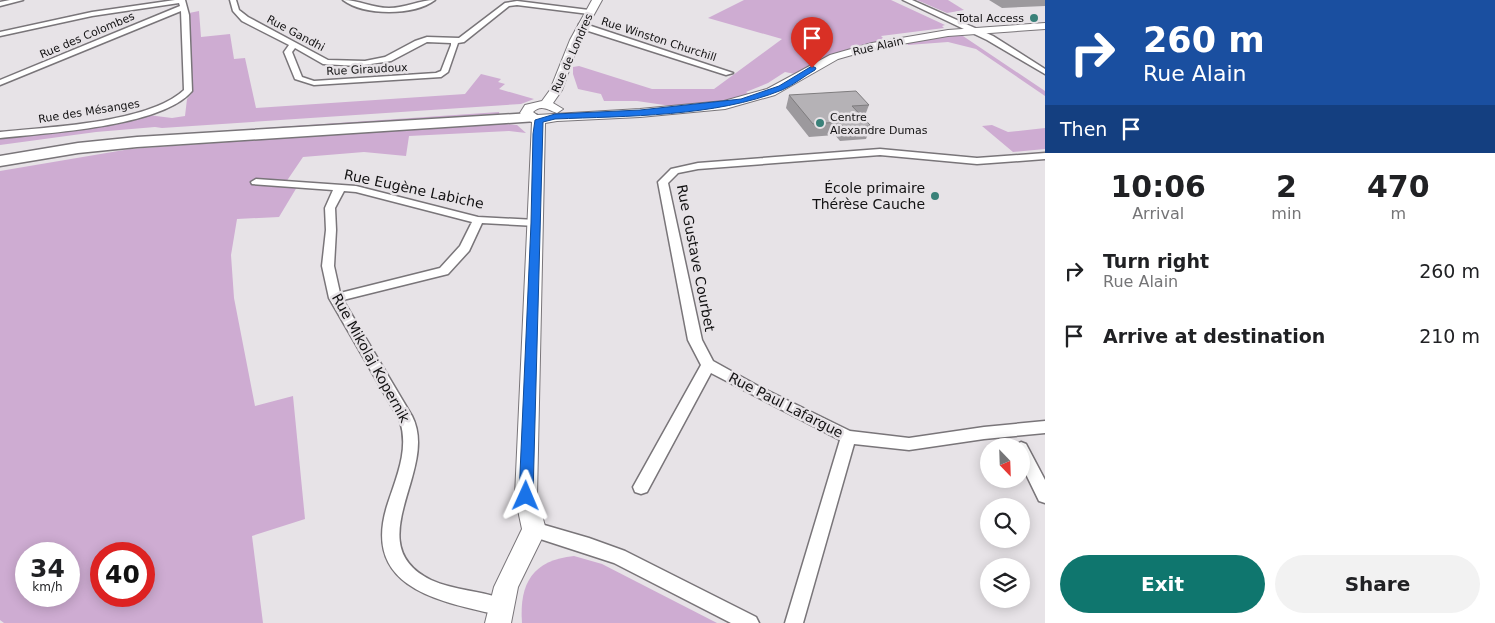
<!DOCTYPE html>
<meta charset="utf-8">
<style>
body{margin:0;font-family:"DejaVu Sans",sans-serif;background:#f2f2f2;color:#202124;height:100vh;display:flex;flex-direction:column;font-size:19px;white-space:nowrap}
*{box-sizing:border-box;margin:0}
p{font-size:16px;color:#757577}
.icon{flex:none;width:28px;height:28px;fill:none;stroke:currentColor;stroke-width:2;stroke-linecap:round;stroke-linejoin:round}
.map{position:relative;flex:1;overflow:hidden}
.panel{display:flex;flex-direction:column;background:#fff;width:450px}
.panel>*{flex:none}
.guide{background:#1a4fa0;color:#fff;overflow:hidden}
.needle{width:32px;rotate:157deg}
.buttons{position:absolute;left:980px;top:438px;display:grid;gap:10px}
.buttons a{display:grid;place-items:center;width:50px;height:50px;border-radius:50%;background:#fff;box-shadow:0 2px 12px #0003;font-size:25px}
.speed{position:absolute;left:15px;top:542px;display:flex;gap:10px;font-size:25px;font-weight:700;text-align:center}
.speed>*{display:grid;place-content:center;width:65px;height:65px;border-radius:50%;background:#fff;box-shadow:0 2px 12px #0003;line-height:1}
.speed small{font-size:12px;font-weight:400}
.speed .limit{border:8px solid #d22;background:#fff;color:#111}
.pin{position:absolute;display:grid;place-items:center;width:42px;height:42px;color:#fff;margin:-51px -21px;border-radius:50% 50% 50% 0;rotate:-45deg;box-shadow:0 0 5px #0007}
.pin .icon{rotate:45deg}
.me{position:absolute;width:55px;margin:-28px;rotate:1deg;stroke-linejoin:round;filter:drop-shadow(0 0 4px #0008)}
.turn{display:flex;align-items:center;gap:18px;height:105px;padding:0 15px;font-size:22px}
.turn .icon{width:65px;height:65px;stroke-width:2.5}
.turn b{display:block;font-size:35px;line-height:42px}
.then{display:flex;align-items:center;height:48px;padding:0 15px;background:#0003;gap:10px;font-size:19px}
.eta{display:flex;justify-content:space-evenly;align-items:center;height:85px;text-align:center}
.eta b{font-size:30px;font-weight:700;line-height:35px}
.button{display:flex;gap:10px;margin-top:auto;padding:10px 15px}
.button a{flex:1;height:58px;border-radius:30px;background:#0f766e;color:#fff;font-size:20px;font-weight:700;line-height:58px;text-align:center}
.button a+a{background:#f2f2f2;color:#202124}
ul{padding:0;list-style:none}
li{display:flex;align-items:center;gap:15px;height:65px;padding:0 15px}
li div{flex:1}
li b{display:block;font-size:19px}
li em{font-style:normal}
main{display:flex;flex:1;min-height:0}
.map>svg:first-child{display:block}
.green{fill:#ceacd2;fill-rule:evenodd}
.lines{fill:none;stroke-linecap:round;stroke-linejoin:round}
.street-casing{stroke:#797579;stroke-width:3}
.secondary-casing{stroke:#797579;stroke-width:2}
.highway-casing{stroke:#797579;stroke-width:3}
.street{fill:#fff;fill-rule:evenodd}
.secondary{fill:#fff;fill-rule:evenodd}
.highway{fill:#fff;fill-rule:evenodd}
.wall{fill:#9c999d}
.building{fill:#b5b2b6;stroke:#7f7d7f}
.route{fill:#1a73e8;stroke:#114b97}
.poi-dot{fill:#3a8179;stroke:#e7e3e7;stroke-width:2}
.labels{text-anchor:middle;stroke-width:5;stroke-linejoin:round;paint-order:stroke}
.far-poi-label{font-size:11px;fill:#121112;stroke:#e7e3e7;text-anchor:end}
.far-street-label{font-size:11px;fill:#121112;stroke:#e7e3e7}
.poi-label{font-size:14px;fill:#121112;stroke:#e7e3e7;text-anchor:end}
.street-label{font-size:14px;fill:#121112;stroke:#e7e3e7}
</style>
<main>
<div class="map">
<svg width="1045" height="623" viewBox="0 0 1045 623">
<rect width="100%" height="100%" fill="#e7e3e7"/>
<g class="green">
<path d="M744 0H891L945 25 942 26 944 28 881 36 885 40C852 46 823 56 795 74L785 72 768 83 746 92 750 95 717 102 671 106 637 101H604L601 94 578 89 573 74V67L579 66 652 89H714L782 39 708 18Z"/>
<path d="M917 0H948L964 10 947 13Z"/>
<path d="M199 11 201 37 230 34 234 59 245 58 256 108 465 94 481 74 501 79 498 82 505 84 499 89 534 99 521 104 162 128 155 127 96 132 0 145V137L148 115 172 118 185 116 187 99 192 93 189 13Z"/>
<path d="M960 34 1045 91V96L976 49 948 42 908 45 906 42Z"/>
<path d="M499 112 500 117 235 133V130Z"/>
<path d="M494 123 517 125 526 133 509 131 409 136 406 156 364 152 303 157 284 185 297 187 279 217 237 219 231 255 234 298 255 406 293 396 305 519 252 536 263 623H4L0 620V171L130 149ZM26 554H69V596H26ZM101 554H144V596H101Z"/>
<path d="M992 125 1008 132 1045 128V149L1013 152 982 126Z"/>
<path d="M574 556 602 564 717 623H522C519 583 533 560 574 556Z"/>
</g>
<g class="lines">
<defs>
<g id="street">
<path d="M10 0H23L0 6V2Z"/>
<path d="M175 0H185L189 15 192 91C162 127 46 133 0 138V132C48 127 149 123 184 90L181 11 0 85V80L180 6 179 3 92 16 0 36V32L92 12Z"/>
<path d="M230 0H236L239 10 248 17 328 60 365 61 385 57 415 41 427 37 459 38 505 3 517 1 589 10 592 12 589 14 517 5 509 6 464 42 458 43 448 72 441 77 314 85 295 79 284 52 289 45 242 21 233 11ZM427 42 451 43V45L441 71 436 73 314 81 302 77 292 52 295 48 323 64 357 66 391 61Z"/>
<path d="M343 0C358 0 373 8 389 8 405 8 420 0 435 0 414 16 364 16 343 0Z"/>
<path d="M903 0H912L993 36 1045 69V74L987 40Z"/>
<path d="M579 24H585L733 73 726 75 579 28Z"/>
<path d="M880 149 977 158 1045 153V159L977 164 880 155 698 169 678 173 668 183 702 340 713 361 758 386 850 431 909 438 984 427 1045 421V433L984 439 909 450 854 444 803 623H785L840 440 711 373 647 492 641 494 635 492 633 487 701 365 688 340 658 182 671 169 698 163Z"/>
<path d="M256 179 356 186 478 217 536 220 541 223 536 226 482 223 469 251 448 274 343 300 412 416C440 470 357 544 431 580 454 591 482 590 505 600L508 606 505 612 499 615C437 601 360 587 388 503 397 476 409 449 400 421L329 298 322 266 326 230 325 208 333 190 252 184 251 182ZM344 191 356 192 472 222 460 246 440 268 340 293 334 266 336 230 335 208Z"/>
<path d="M1021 442 1026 444 1045 480V503L1039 501 1021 464V446H1014Z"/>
<path d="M534 522 589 538 625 551 756 617 759 623H731L614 563 528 535 526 530 528 525Z"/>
</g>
<path id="secondary" d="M592 0H602L580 40 562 90 553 103 563 109 557 113C548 110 541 104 533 112L537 115 640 109 724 101 767 89 830 55 872 43 948 30 1045 23V29L948 36 873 49 838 59 775 95 725 109 640 117 557 121 545 123 537 496 546 530 518 587 511 623H485L494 587 522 529 515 496 532 122 525 119 520 113 525 105 542 101 550 90 570 40Z"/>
<path id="highway" d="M531 113 537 115 539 118 537 121 137 147 78 153 0 166V156L78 143 137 137Z"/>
</defs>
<use href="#street" class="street-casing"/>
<use href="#secondary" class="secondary-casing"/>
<use href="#highway" class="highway-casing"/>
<use href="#street" class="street"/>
<use href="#secondary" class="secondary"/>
<use href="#highway" class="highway"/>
</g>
<g class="wall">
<path d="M989 0H1045V6L1002 8Z"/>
<path d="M789 95 869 105 864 118H863L871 126 866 139 840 141 835 135 809 137 786 108Z"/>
</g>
<path class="building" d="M856 91 869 105 852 106 871 126 844 128 839 122 813 124 789 95Z"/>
<path class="route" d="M812 66 816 68 815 70C804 76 794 85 782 90 716 117 626 116 555 119L543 122 533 496 531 501 526 502 521 501 519 496 531 223 533 134 535 120 555 114 640 110 741 99 779 86Z"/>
<g class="poi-dot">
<circle cx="1034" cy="18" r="5"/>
<circle cx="820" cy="123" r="5"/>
<circle cx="935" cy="196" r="5"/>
</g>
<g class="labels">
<g class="far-poi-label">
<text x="1024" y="22">Total Access</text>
<text x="830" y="121" text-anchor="start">Centre<tspan x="830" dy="13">Alexandre Dumas</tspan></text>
</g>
<g class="far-street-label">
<text transform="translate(296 33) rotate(28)" y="4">Rue Gandhi</text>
<text transform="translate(87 35) rotate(-23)" y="4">Rue des Colombes</text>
<text transform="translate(659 39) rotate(18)" y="4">Rue Winston Churchill</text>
<text transform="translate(878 46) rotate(-13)" y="4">Rue Alain</text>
<text transform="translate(572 53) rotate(-66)" y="4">Rue de Londres</text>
<text transform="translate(367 69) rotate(-3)" y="4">Rue Giraudoux</text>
<text transform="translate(89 111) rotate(-9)" y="4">Rue des Mésanges</text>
</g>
<g class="poi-label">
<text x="925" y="193">École primaire<tspan x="925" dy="16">Thérèse Cauche</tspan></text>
</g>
<g class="street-label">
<text transform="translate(414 189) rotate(12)" y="5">Rue Eugène Labiche</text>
<text transform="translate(696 258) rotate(79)" y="5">Rue Gustave Courbet</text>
<text transform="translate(371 358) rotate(61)" y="5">Rue Mikolaj Kopernik</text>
<text transform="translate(786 405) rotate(27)" y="5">Rue Paul Lafargue</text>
</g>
</g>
</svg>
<div class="buttons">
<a><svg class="needle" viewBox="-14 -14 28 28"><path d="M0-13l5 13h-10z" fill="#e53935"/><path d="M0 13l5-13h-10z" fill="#757577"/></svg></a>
<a><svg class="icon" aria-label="search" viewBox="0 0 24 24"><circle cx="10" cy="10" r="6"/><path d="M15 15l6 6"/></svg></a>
<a><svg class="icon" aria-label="layers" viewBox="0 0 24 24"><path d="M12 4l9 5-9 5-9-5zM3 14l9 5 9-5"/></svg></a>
</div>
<div class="speed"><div>34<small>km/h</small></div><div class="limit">40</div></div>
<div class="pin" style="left:812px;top:68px;background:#d93025"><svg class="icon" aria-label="arrive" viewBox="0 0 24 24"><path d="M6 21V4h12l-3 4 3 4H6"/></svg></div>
<svg class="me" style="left:526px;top:496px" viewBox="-20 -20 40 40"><path d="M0-17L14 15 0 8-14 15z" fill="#1a73e8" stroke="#fff" stroke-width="4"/></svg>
</div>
<section class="panel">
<div class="guide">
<div class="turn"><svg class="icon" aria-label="right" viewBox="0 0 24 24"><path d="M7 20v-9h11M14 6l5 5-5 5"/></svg><div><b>260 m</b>Rue Alain</div></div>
<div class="then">Then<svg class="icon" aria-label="arrive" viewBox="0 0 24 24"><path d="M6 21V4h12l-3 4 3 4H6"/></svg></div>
</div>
<div class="eta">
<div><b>10:06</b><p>Arrival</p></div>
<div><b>2</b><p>min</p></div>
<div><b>470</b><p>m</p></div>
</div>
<ul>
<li><svg class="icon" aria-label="right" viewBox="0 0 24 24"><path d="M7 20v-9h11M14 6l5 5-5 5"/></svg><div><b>Turn right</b><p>Rue Alain</p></div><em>260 m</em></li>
<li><svg class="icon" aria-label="arrive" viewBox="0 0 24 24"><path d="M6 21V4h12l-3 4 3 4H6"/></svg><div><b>Arrive at destination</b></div><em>210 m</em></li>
</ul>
<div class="button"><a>Exit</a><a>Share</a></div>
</section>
</main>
